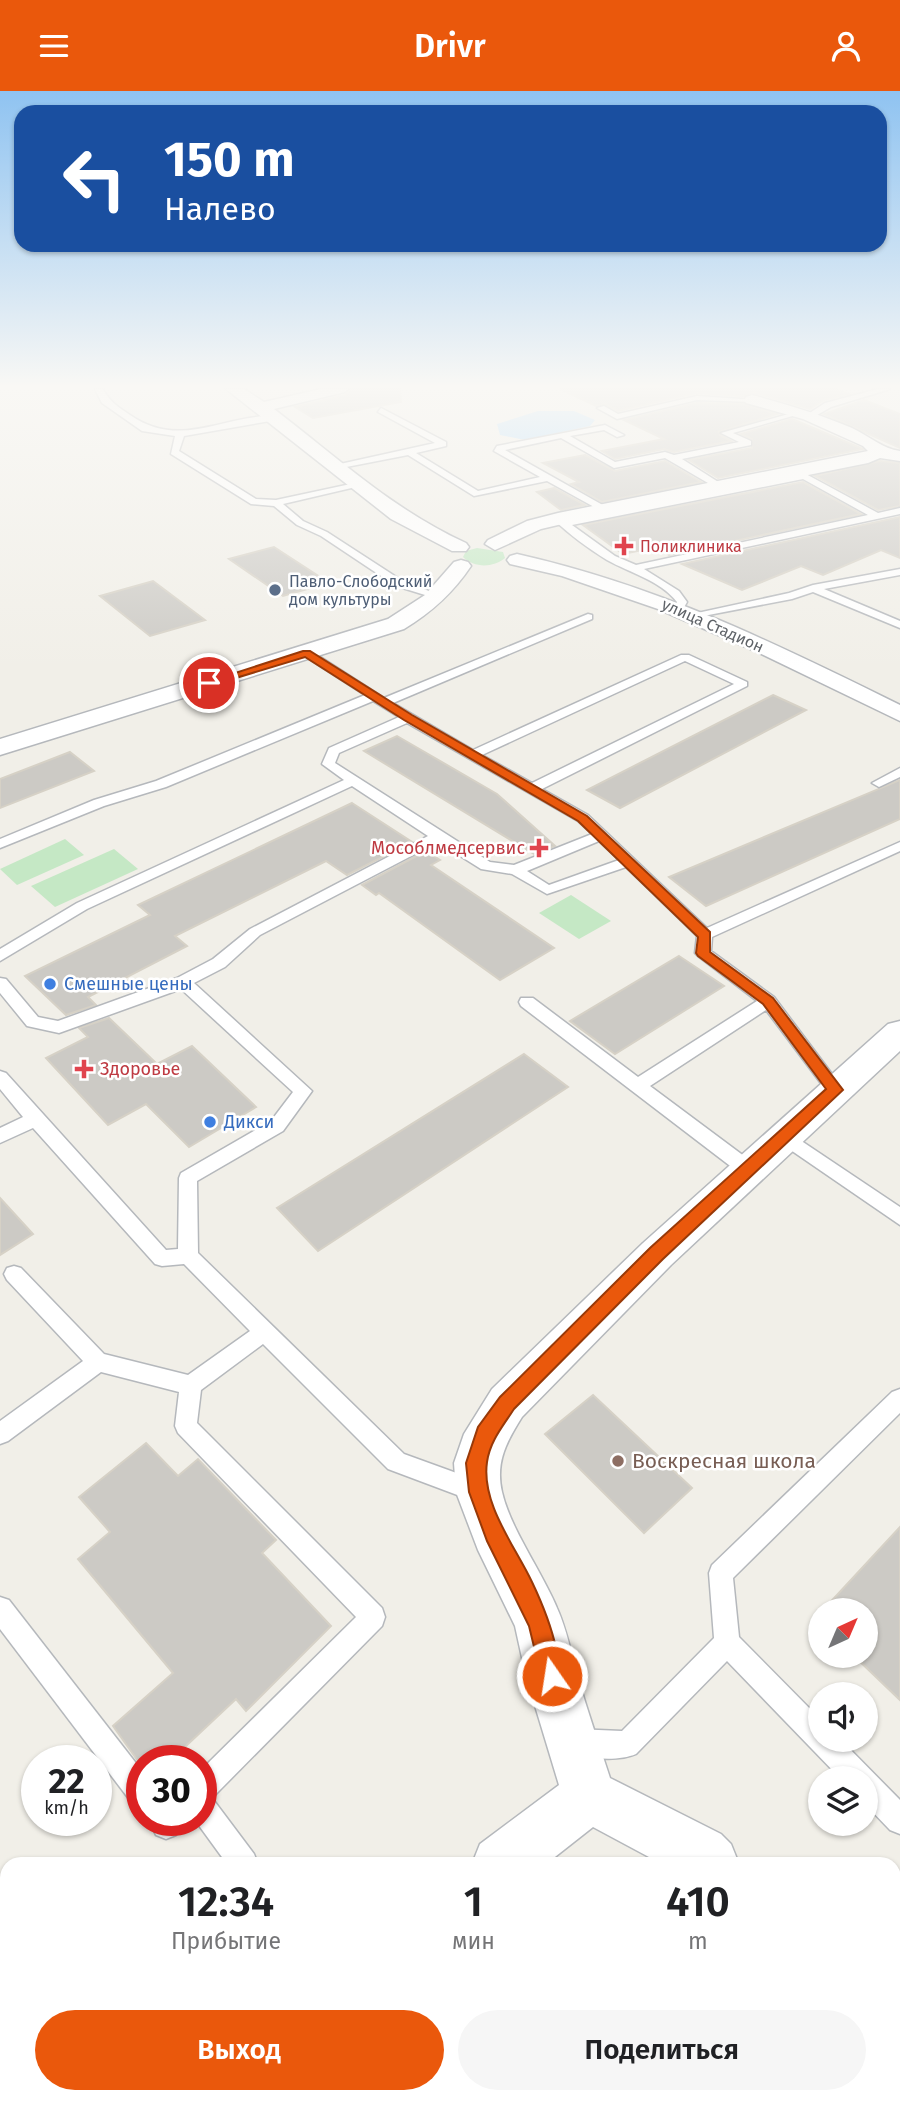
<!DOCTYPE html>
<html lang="ru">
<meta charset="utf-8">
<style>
body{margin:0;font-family:"Fira Sans",sans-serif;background:#f6f6f6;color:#202124;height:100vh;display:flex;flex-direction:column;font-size:26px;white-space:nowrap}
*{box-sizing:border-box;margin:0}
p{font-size:23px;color:#757577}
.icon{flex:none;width:38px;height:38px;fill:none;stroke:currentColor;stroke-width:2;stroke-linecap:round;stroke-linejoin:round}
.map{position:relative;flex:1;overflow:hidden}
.drawer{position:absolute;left:0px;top:1766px;width:901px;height:247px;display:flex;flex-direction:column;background:#fff;border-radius:21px 21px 0 0;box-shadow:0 2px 5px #0004}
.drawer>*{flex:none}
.guide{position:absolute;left:14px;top:14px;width:873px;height:147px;border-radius:21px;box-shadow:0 2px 5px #0004;background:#1a4fa0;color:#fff;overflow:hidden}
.needle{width:46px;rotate:44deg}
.tools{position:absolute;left:808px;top:1507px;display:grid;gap:14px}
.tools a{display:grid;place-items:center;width:70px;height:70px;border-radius:50%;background:#fff;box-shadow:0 2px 5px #0004;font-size:35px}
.speed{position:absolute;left:21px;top:1654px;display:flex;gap:14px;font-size:35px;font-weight:700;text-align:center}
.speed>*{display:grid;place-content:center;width:91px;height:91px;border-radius:50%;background:#fff;box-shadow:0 2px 5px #0004;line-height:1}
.speed small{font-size:18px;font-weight:400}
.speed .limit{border:10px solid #d22;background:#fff;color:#111}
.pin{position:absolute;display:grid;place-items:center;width:60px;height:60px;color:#fff;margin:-30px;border:4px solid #fff;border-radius:50%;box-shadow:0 2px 7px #0007}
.me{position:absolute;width:77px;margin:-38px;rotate:347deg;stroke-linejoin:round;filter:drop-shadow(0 0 5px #0008)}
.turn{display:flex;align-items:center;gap:24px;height:147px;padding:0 35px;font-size:32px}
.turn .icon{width:91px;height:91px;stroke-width:2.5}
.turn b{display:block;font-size:49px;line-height:60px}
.eta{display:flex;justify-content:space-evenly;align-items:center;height:119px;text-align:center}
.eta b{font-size:42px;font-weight:600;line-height:49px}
.action{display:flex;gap:14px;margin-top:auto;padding:14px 35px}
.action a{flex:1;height:80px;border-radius:42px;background:#ea580c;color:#fff;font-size:28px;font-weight:600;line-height:80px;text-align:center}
.action a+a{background:#f6f6f6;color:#202124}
header{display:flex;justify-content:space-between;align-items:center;height:91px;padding:0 35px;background:#ea580c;color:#fff;font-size:32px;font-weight:600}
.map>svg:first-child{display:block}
.green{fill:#c5e8c5}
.water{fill:#aadaff}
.building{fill:#cccac5;stroke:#d6d1c6;stroke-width:2}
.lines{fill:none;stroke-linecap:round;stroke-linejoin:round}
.lane-casing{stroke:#b5b8bc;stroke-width:3}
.street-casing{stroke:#b5b8bc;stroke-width:3}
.lane{fill:#fff;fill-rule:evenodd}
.street{fill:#fff;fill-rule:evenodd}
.route{fill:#ea580c;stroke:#983908;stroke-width:2}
.health-dot{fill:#e0444e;stroke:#fff;stroke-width:2.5}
.service-dot{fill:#5c6f8a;stroke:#fff;stroke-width:2.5}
.shop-dot{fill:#3f7fe0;stroke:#fff;stroke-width:2.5}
.education-dot{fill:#8d6e63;stroke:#fff;stroke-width:2.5}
.labels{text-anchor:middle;stroke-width:5;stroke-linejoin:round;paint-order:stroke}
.far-health-label{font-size:16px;fill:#be3a42;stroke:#fff;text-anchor:start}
.far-service-label{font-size:16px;fill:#4e5e75;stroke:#fff;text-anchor:start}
.far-street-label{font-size:16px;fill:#5f6368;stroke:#fff}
.health-label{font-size:18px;fill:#be3a42;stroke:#fff;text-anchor:end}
.shop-label{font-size:18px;fill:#366cbe;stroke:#fff;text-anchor:start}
.near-education-label{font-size:21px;fill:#785e54;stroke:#fff;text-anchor:start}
</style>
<header><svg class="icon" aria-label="menu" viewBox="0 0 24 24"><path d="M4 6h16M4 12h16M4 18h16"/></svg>Drivr<svg class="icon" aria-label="person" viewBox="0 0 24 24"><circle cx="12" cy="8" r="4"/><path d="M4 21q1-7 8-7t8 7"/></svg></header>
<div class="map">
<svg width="900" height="2012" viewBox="0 0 900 2012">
<rect width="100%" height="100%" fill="#f1efe8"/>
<g class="green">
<path d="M477 457 503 461 505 467C493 477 474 477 463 466L466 460Z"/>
<path d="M65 748 84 764 17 794 0 778Z"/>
<path d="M114 758 138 778 55 816 31 795Z"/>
<path d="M571 804 611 830 579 848 539 822Z"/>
</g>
<path class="water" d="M538 320H574L595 329 590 335 525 349 500 344 497 333Z"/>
<g class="building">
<path d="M351 298H400L401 311 313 327 295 316 346 304Z"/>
<path d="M560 298H836L849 303 824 309 810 318 753 301 743 305 696 302 618 320 605 313 596 315Z"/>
<path d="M864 309 900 323V357L824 323Z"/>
<path d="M697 312 744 313 777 323 719 341 720 344 731 350 674 361 664 358 615 368 602 360 664 348 624 329Z"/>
<path d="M792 328 863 358 718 387 689 369 752 357V348L741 343Z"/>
<path d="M585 364 615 380 665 370 701 391 602 411 571 393 579 391 543 372Z"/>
<path d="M880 370 900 372V415L878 419 815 385Z"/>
<path d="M803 391 861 423 669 464 657 456 623 463 583 434Z"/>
<path d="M554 397 585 414 561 419 537 401Z"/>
<path d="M900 426V467L881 459 823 484 801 475 742 499 682 473Z"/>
<path d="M274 456 329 492 283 505 229 468Z"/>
<path d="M153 490 205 529 150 545 100 505Z"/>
<path d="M773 604 806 619 620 717 587 699Z"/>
<path d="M397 645 497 703 555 755 534 763 364 660Z"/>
<path d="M70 661 94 680 0 717V688Z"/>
<path d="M900 689V728L706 815 669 786Z"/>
<path d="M352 712 412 751 347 784 326 770 175 845 187 855 88 906 96 914 66 924 25 885 150 824 138 814Z"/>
<path d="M426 760 440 769 431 774 554 857 500 889 379 802 376 804 362 794Z"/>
<path d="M679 865 724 895 615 963 570 930Z"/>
<path d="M109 927 157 973 192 955 256 1016 189 1056 146 1013 108 1034 46 967 88 946 79 937Z"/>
<path d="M524 963 568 996 318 1160 277 1117Z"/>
<path d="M0 1107 33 1143 0 1164Z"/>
<path d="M593 1304 692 1397 644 1442 545 1343Z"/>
<path d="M146 1352 178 1385 198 1368 276 1449 262 1462 331 1535 246 1620 236 1608 170 1670H138L113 1635 173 1582 78 1468 110 1441 79 1406Z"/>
<path d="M900 1436V1609L853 1564H866V1519H823Z"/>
</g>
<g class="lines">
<defs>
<g id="lane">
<path d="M95 298H103C109 310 118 316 130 324 182 360 225 322 279 325L276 329 184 345 179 360 256 408 276 409 360 391V395L283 413 303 430 327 441 404 491 443 505 438 508 396 495 321 445 297 434 274 415 251 413 171 363 175 345 142 340 102 312Z"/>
<path d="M878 298H890L831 316 812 327 805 325 825 312Z"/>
<path d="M697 305 756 309 752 311 697 309 617 328 597 317 604 315 618 323Z"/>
<path d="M381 317 446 351V355L416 362 478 400 540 386 494 360 497 355 605 334 624 344 617 346 604 339 570 345 615 371 665 361 674 364 739 351 721 342 799 320 803 322 733 342 751 350V354L682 368 723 394V398L720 399 665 367 614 377 561 347 505 359 608 417V421L605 422 547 390 474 405 408 364 331 379V375L435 352 378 321Z"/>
<path d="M804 382 878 422 900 417V423L644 478 679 500 687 511 682 520 678 521 673 518 677 511C660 489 630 482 607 469 589 458 569 443 554 429L559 426 566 430ZM803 388 868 424 636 474 615 465 572 434Z"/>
<path d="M900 478V484L824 498 900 530V537L813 501 792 508 693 527 688 524 789 502 813 494Z"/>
<path d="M588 523 592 524V528L393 612 473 659 681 564H689L747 591V595L542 698 588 724 707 837 900 751V760L712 846 711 860 774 906 844 999 841 1003H829L766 919 650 995 756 1074 758 1079 756 1084H742L521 915 519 911 521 907H533L638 986 757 910 698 865 695 862 697 845 626 776 547 803 512 783 481 778 438 751 260 844 225 876 194 892 312 1000 283 1040 197 1090 198 1162 404 1363 484 1392 487 1400 484 1408 476 1411 388 1378 263 1253 201 1299 197 1332 382 1517 385 1526 382 1535 212 1707 254 1763 258 1773H227L195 1729H201V1679L356 1526 178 1342 175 1335 179 1301 101 1281 8 1350 0 1353V1330L83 1270 7 1189 4 1183 7 1177 14 1175 21 1177 104 1263 188 1284 250 1240 184 1173 162 1175 155 1173 33 1037 0 1052V1037L23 1026 0 998V980L6 982 166 1159 178 1158 179 1087 181 1082 271 1030 293 1001 181 898 59 942 27 935 0 902V887L6 888 38 926 58 930 177 887 213 868 250 838 428 745 352 695 87 818 0 870V858L77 812 344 689 322 673 329 657 399 626 373 610 166 696 104 715 0 757V748L94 709 156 690 365 604 303 564V560H311L384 607ZM685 570 734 593 532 692 482 664ZM407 632 578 730 592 743 514 774 490 771 335 672 339 662ZM599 750 619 769 549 794 527 780Z"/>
<path d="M900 677V686L879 696 872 692Z"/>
<path d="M785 1039 900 1116V1134L779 1051 776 1046 779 1041Z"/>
<path d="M900 1298V1322L733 1487 739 1546 821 1629V1648H840L900 1709V1743L890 1739 866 1714V1687H840L727 1570 636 1663C618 1671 584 1668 566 1660L562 1651 566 1642 575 1638 622 1640 714 1547 709 1482 712 1474 892 1301Z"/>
<path d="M0 1506 9 1509 142 1680V1715L132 1712 0 1538Z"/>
<path d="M149 1729H185L176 1744 166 1748 156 1744Z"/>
</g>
<g id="street">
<path d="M226 298H244L264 311 321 298H348L345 301 274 318C337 366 393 419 466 452L469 456 466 460H452L391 428Z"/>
<path d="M752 304C786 313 819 323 852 337 869 345 883 358 900 360V370L880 367 868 372 558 434 541 438 495 459 485 453 488 449 527 430 558 422 868 360 863 355 803 328 746 312 744 309 746 306Z"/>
<path d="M517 463C658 495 771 550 900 614V630L753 559 658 518 562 485 510 473 507 469 510 465Z"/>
<path d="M461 469 468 471 471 475C453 502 432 521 404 538L0 664V648L388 528 425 504 454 471Z"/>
<path d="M900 930V960L671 1174 522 1326C507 1350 495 1371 502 1401 510 1437 542 1481 557 1517 567 1539 571 1562 577 1584 587 1619 599 1653 610 1687L721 1743 731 1753 739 1773H662L593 1736 546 1773H472L480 1753 559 1694 526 1585 515 1535 478 1459 456 1401 454 1372 464 1343 492 1298 643 1152 888 933Z"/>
<path d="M7 1904V1964L0 1965V1905Z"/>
<path d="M894 1908 900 1910V1973L894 1971Z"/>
<path d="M7 1996V2006H78L76 2012H1Z"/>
<path d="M117 2006H181L179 2012H115Z"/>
</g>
</defs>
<use href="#lane" class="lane-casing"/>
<use href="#street" class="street-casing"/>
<use href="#lane" class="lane"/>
<use href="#street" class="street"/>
</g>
<linearGradient id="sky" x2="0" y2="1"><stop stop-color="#8fc3f1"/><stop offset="0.51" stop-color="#f9f8f5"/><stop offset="1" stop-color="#f9f8f5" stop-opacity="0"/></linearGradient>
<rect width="900" height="579" fill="url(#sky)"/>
<path class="route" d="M303 560H310L412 624 587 725 710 841V861L773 907 843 999 663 1168 514 1318C503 1335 490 1350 487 1371 481 1413 515 1455 532 1491 542 1512 551 1534 556 1557 559 1569 565 1581 560 1593L552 1597 543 1593 529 1535 487 1450 469 1401 466 1372 478 1336 500 1306 650 1157 826 998 763 913 698 865 696 862 698 846 578 730 404 629 305 566 213 594 204 592Z"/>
<g class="health-dot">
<path d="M620.5 444.5h7v7h7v7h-7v7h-7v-7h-7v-7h7z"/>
<path d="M535.5 746.5h7v7h7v7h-7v7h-7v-7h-7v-7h7z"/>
<path d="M80.5 967.5h7v7h7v7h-7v7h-7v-7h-7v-7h7z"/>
</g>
<circle class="service-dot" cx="275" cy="499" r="7"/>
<g class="shop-dot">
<circle cx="50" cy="893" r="7"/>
<circle cx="210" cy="1031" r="7"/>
</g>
<circle class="education-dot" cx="618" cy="1370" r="7"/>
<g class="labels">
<g class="far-health-label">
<text x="640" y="461">Поликлиника</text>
</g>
<g class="far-service-label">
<text x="289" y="496">Павло-Слободский<tspan x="289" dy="18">дом культуры</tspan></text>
</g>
<g class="far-street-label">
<text transform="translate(713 534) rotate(24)" y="6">улица Стадион</text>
</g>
<g class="health-label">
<text x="525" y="763">Мособлмедсервис</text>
<text x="100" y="984" text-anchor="start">Здоровье</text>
</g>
<g class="shop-label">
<text x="64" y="899">Смешные цены</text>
<text x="224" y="1037">Дикси</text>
</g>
<g class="near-education-label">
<text x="632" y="1377">Воскресная школа</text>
</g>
</g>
</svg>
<div class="tools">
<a><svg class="needle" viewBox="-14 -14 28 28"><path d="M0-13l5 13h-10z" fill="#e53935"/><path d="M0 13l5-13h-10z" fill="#757577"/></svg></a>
<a><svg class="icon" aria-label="sound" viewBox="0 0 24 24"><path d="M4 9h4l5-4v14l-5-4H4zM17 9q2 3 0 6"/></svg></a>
<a><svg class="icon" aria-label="layers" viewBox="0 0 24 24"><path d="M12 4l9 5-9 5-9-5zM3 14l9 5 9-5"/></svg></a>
</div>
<div class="speed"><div>22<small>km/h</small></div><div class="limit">30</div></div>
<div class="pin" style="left:209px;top:592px;background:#d93025"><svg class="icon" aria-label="arrive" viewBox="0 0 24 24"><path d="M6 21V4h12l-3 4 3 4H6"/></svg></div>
<svg class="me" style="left:552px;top:1585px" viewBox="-20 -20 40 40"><circle r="17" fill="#ea580c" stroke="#fff" stroke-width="3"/><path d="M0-11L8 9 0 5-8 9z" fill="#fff"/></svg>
<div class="guide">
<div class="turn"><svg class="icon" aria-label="left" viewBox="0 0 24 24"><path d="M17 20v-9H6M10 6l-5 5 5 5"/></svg><div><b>150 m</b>Налево</div></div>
</div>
<section class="drawer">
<div class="eta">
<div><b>12:34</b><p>Прибытие</p></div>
<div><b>1</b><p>мин</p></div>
<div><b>410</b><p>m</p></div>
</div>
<div class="action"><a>Выход</a><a>Поделиться</a></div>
</section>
</div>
